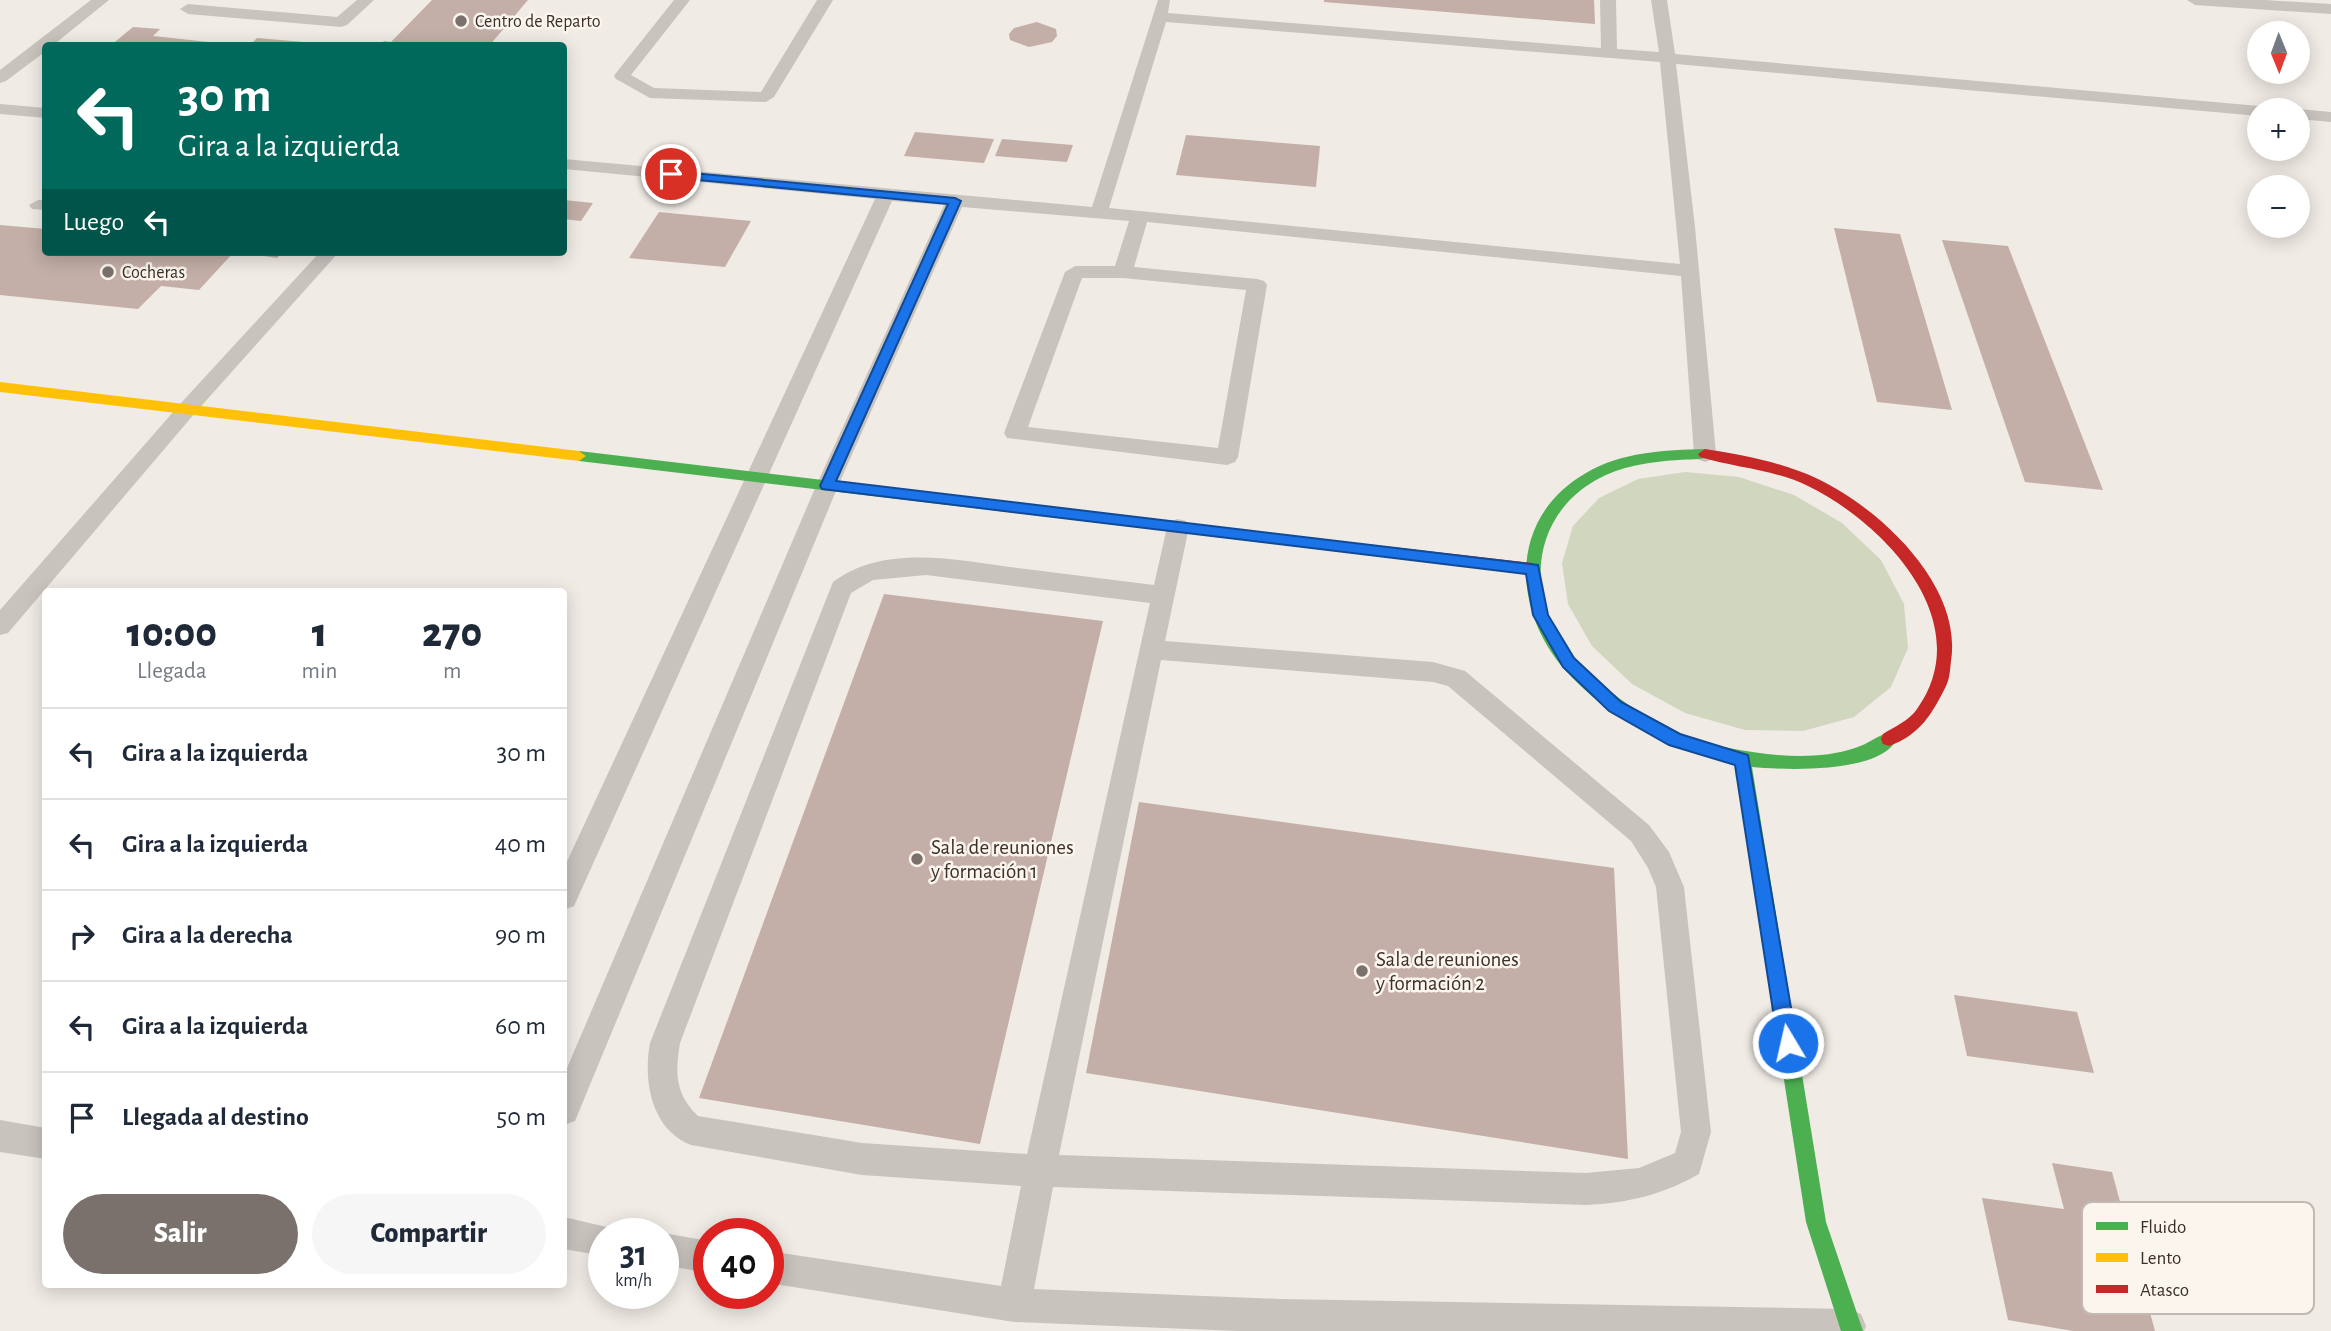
<!DOCTYPE html>
<html lang="es">
<meta charset="utf-8">
<style>
body{margin:0;font-family:"Alegreya Sans",sans-serif;background:#f6f6f7;color:#1f2937;height:100vh;display:flex;flex-direction:column;font-size:26px;white-space:nowrap}
*{box-sizing:border-box;margin:0}
p{font-size:23px;color:#747a83}
.icon{flex:none;width:38px;height:38px;fill:none;stroke:currentColor;stroke-width:2;stroke-linecap:round;stroke-linejoin:round}
.map{position:relative;flex:1;overflow:hidden}
.panel{position:absolute;left:42px;top:588px;width:525px;height:700px;display:flex;flex-direction:column;background:#fff;border-radius:7px;box-shadow:0 4px 18px #0003}
.panel>*{flex:none}
.banner{position:absolute;left:42px;top:42px;width:525px;height:214px;border-radius:7px;box-shadow:0 4px 18px #0003;background:#00695c;color:#fff;overflow:hidden}
.needle{width:46px;rotate:179deg}
.buttons{position:absolute;left:2247px;top:21px;display:grid;gap:14px}
.buttons a{display:grid;place-items:center;width:63px;height:63px;border-radius:50%;background:#fff;box-shadow:0 4px 18px #0003;font-size:35px}
.speed{position:absolute;left:588px;top:1218px;display:flex;gap:14px;font-size:35px;font-weight:700;text-align:center}
.speed>*{display:grid;place-content:center;width:91px;height:91px;border-radius:50%;background:#fff;box-shadow:0 4px 18px #0003;line-height:1}
.speed small{font-size:18px;font-weight:400}
.speed .limit{border:10px solid #d22;background:#fff;color:#111}
.pin{position:absolute;display:grid;place-items:center;width:60px;height:60px;color:#fff;margin:-30px;border:4px solid #fff;border-radius:50%;box-shadow:0 2px 7px #0007}
.me{position:absolute;width:77px;margin:-38px;rotate:351deg;stroke-linejoin:round;filter:drop-shadow(0 0 5px #0008)}
.turn{display:flex;align-items:center;gap:24px;height:147px;padding:0 21px;font-size:32px}
.turn .icon{width:91px;height:91px;stroke-width:2.5}
.turn b{display:block;font-size:49px;line-height:60px}
.then{display:flex;align-items:center;height:66px;padding:0 21px;background:#0003;gap:14px;font-size:26px}
.eta{display:flex;justify-content:space-evenly;align-items:center;height:119px;text-align:center}
.eta b{font-size:42px;font-weight:800;line-height:49px}
.button{display:flex;gap:14px;margin-top:auto;padding:14px 21px}
.button a{flex:1;height:80px;border-radius:42px;background:#7a716c;color:#fff;font-size:28px;font-weight:800;line-height:80px;text-align:center}
.button a+a{background:#f6f6f7;color:#1f2937}
ul{padding:0;list-style:none}
li{display:flex;align-items:center;gap:21px;height:91px;padding:0 21px;border-top:2px solid #e0e1e3}
li div{flex:1}
li b{display:block;font-size:26px}
li em{font-style:normal}
.map>svg:first-child{display:block}
.green{fill:#d1d6bf}
.building{fill:#c3afa7}
.lines{fill:none;stroke-linecap:round;stroke-linejoin:round}
.lane{fill:#c9c3be;fill-rule:evenodd}
.fast{fill:#4caf50;fill-rule:evenodd}
.slow{fill:#ffc107;fill-rule:evenodd}
.jam{fill:#c62828;fill-rule:evenodd}
.route{fill:#1a73e8;stroke:#114b97;stroke-width:2}
.poi-dot{fill:#7a716c;stroke:#fbf5ee;stroke-width:2.5}
.labels{text-anchor:middle;stroke-width:5;stroke-linejoin:round;paint-order:stroke}
.far-poi-label{font-size:18px;fill:#3b302b;stroke:#fbf5ee;text-anchor:start}
.poi-label{font-size:21px;fill:#3b302b;stroke:#fbf5ee;text-anchor:start}
.key{fill:#fbf5ee;stroke:#c1bab4;stroke-width:2}
.key-label{font-size:19px;fill:#3b302b}
</style>
<div class="map">
<svg width="2331" height="1331" viewBox="0 0 2331 1331">
<rect width="100%" height="100%" fill="#f0ebe5"/>
<path class="green" d="M1685 472 1739 477 1794 495 1842 523 1881 560 1904 604 1908 648 1891 687 1854 717 1803 731 1745 730 1685 713 1632 684 1592 646 1568 604 1562 563 1573 526 1599 498 1638 479Z"/>
<g class="building">
<path d="M432 0H528L489 46H379L384 41 391 42Z"/>
<path d="M1324 0H1594L1595 24 1324 2Z"/>
<path d="M1037 22 1056 29 1057 36 1052 42 1029 47 1010 40 1009 34 1014 28Z"/>
<path d="M133 27 160 29 153 36 246 46H110Z"/>
<path d="M257 38 328 44V46H249Z"/>
<path d="M915 132 994 139 984 163 904 156Z"/>
<path d="M1186 135 1320 146 1316 187 1176 175Z"/>
<path d="M1002 139 1073 145 1067 162 995 156Z"/>
<path d="M564 200 593 203 581 221 564 219Z"/>
<path d="M659 212 751 221 725 267 629 258Z"/>
<path d="M0 225 46 229V252H234L199 290 161 286 138 309 0 295Z"/>
<path d="M1834 228 1900 234 1952 410 1877 402Z"/>
<path d="M1942 240 2008 246 2103 490 2025 482Z"/>
<path d="M238 252H283L277 258Z"/>
<path d="M884 594 1103 621 980 1144 699 1098Z"/>
<path d="M1139 802 1614 868 1628 1159 1086 1073Z"/>
<path d="M1954 995 2077 1012 2094 1073 1967 1056Z"/>
<path d="M2052 1163 2112 1172 2155 1331H2073L2008 1320 1982 1198 2064 1209Z"/>
</g>
<g class="lines">
<g class="lane">
<path d="M91 0H109L52 46H46V51L6 81 0 83V70Z"/>
<path d="M357 0H374L347 25 341 27 188 14 180 9 188 4 337 17Z"/>
<path d="M674 0H690L631 75 654 88 761 92 817 0H833L774 97 766 102 650 98 616 79 614 76 616 73Z"/>
<path d="M1158 0H1170L1168 13 1601 48 1600 0H1616L1617 49 1659 52 1651 0H1667L1675 54 2259 106 2267 110H2259V116L1676 64 1695 227 1716 454 1713 459 1705 462 1697 459 1694 454 1681 276 1147 222 1134 267 1257 279 1264 281 1267 285 1238 457 1235 462 1227 465 1007 438 1004 433 1065 272 1075 266H1115L1129 221 962 207 838 486 575 1121 564 1125V1075L816 486 944 205 892 201 574 906 564 910V868L875 199 564 169V159L1092 207ZM1166 22 1660 62 1680 264 1109 208ZM1082 278H1123L1246 290 1218 448 1028 427Z"/>
<path d="M2187 0H2265L2331 4V14L2195 5Z"/>
<path d="M0 104 46 108V118L0 114Z"/>
<path d="M2298 109 2331 112V122L2298 119V110H2293Z"/>
<path d="M38 200H46V210L32 209 29 205Z"/>
<path d="M320 252H339L195 413 8 633 0 635V610L181 403Z"/>
<path d="M1178 519 1186 521 1189 527 1165 641 1433 662 1465 671 1649 825 1669 852 1684 887 1711 1132 1699 1174C1662 1195 1628 1203 1586 1205L1053 1187 1034 1289 1280 1299 1849 1309 1861 1314 1866 1326 1864 1331H1238L1014 1322 768 1283V1251L1001 1286 1021 1186 862 1175 691 1145C651 1129 643 1081 650 1043L833 582C887 541 964 562 1026 569 1068 574 1111 580 1154 585L1167 527 1170 521ZM926 575 1150 603 1027 1154 862 1143 698 1116C675 1094 675 1073 680 1043L851 593 873 580ZM1161 660 1433 682 1448 686 1631 841 1648 868 1656 887 1681 1132 1675 1153 1639 1168 1586 1173 1059 1155Z"/>
<path d="M0 1120 46 1128V1159L0 1152Z"/>
<path d="M564 1217 615 1229 618 1234H604V1256L564 1249Z"/>
<path d="M663 1233 709 1241V1273L663 1265V1234H660Z"/>
</g>
<g class="fast">
<path d="M1705 449 1712 454 1710 457C1700 460 1689 459 1678 460 1650 462 1620 466 1596 480 1526 520 1525 607 1578 662 1618 704 1672 737 1729 748 1769 756 1816 761 1855 748 1868 744 1877 736 1889 732L1895 734 1897 739C1880 774 1785 770 1752 767L1826 1222 1863 1331H1841L1806 1222 1735 763C1672 752 1608 718 1565 670 1511 608 1509 517 1586 473 1621 452 1665 450 1705 449Z"/>
<path d="M579 451 1267 533 1274 538 1267 543 579 461 572 456Z"/>
</g>
<path class="slow" d="M0 382 579 451 586 456 579 461 0 392Z"/>
<g class="jam">
<path d="M1705 449C1743 455 1782 462 1818 479 1879 508 1963 585 1951 661 1950 669 1950 678 1946 686 1932 714 1920 735 1889 746L1883 744 1881 739 1883 734C1894 727 1910 720 1917 709 1979 622 1884 523 1808 486 1773 469 1736 468 1700 457L1698 454Z"/>
<path d="M1267 533 1532 563 1539 569 1532 575 1267 543 1260 538Z"/>
</g>
</g>
<path class="route" d="M671 171 955 198 961 201 836 481 1538 565 1548 615 1574 658 1621 702 1680 734 1748 755 1797 1043 1795 1050 1788 1052 1781 1050 1778 1043 1735 765 1669 745 1609 711 1563 667 1533 615 1526 574 822 489 820 486 948 204 667 177V172Z"/>
<g class="poi-dot">
<circle cx="461" cy="21" r="7"/>
<circle cx="108" cy="272" r="7"/>
<circle cx="917" cy="859" r="7"/>
<circle cx="1362" cy="971" r="7"/>
</g>
<g class="labels">
<g class="far-poi-label">
<text x="475" y="27">Centro de Reparto</text>
<text x="122" y="278">Cocheras</text>
</g>
<g class="poi-label">
<text x="931" y="854">Sala de reuniones<tspan x="931" dy="24">y formación 1</tspan></text>
<text x="1376" y="966">Sala de reuniones<tspan x="1376" dy="24">y formación 2</tspan></text>
</g>
</g>
<rect x="2082" y="1202" width="232" height="112" rx="10" class="key"/>
<rect x="2096" y="1222" width="32" height="8" fill="#4caf50"/>
<rect x="2096" y="1253" width="32" height="9" fill="#ffc107"/>
<rect x="2096" y="1285" width="32" height="8" fill="#c62828"/>
<g class="key-label">
<text x="2140" y="1233">Fluido</text>
<text x="2140" y="1264">Lento</text>
<text x="2140" y="1296">Atasco</text>
</g>
</svg>
<div class="buttons">
<a><svg class="needle" viewBox="-14 -14 28 28"><path d="M0-13l5 13h-10z" fill="#e53935"/><path d="M0 13l5-13h-10z" fill="#747a83"/></svg></a>
<a>+</a>
<a>−</a>
</div>
<div class="speed"><div>31<small>km/h</small></div><div class="limit">40</div></div>
<div class="pin" style="left:671px;top:174px;background:#d93025"><svg class="icon" aria-label="arrive" viewBox="0 0 24 24"><path d="M6 21V4h12l-3 4 3 4H6"/></svg></div>
<svg class="me" style="left:1788px;top:1043px" viewBox="-20 -20 40 40"><circle r="17" fill="#1a73e8" stroke="#fff" stroke-width="3"/><path d="M0-11L8 9 0 5-8 9z" fill="#fff"/></svg>
<div class="banner">
<div class="turn"><svg class="icon" aria-label="left" viewBox="0 0 24 24"><path d="M17 20v-9H6M10 6l-5 5 5 5"/></svg><div><b>30 m</b>Gira a la izquierda</div></div>
<div class="then">Luego<svg class="icon" aria-label="left" viewBox="0 0 24 24"><path d="M17 20v-9H6M10 6l-5 5 5 5"/></svg></div>
</div>
<section class="panel">
<div class="eta">
<div><b>10:00</b><p>Llegada</p></div>
<div><b>1</b><p>min</p></div>
<div><b>270</b><p>m</p></div>
</div>
<ul>
<li><svg class="icon" aria-label="left" viewBox="0 0 24 24"><path d="M17 20v-9H6M10 6l-5 5 5 5"/></svg><div><b>Gira a la izquierda</b></div><em>30 m</em></li>
<li><svg class="icon" aria-label="left" viewBox="0 0 24 24"><path d="M17 20v-9H6M10 6l-5 5 5 5"/></svg><div><b>Gira a la izquierda</b></div><em>40 m</em></li>
<li><svg class="icon" aria-label="right" viewBox="0 0 24 24"><path d="M7 20v-9h11M14 6l5 5-5 5"/></svg><div><b>Gira a la derecha</b></div><em>90 m</em></li>
<li><svg class="icon" aria-label="left" viewBox="0 0 24 24"><path d="M17 20v-9H6M10 6l-5 5 5 5"/></svg><div><b>Gira a la izquierda</b></div><em>60 m</em></li>
<li><svg class="icon" aria-label="arrive" viewBox="0 0 24 24"><path d="M6 21V4h12l-3 4 3 4H6"/></svg><div><b>Llegada al destino</b></div><em>50 m</em></li>
</ul>
<div class="button"><a>Salir</a><a>Compartir</a></div>
</section>
</div>
